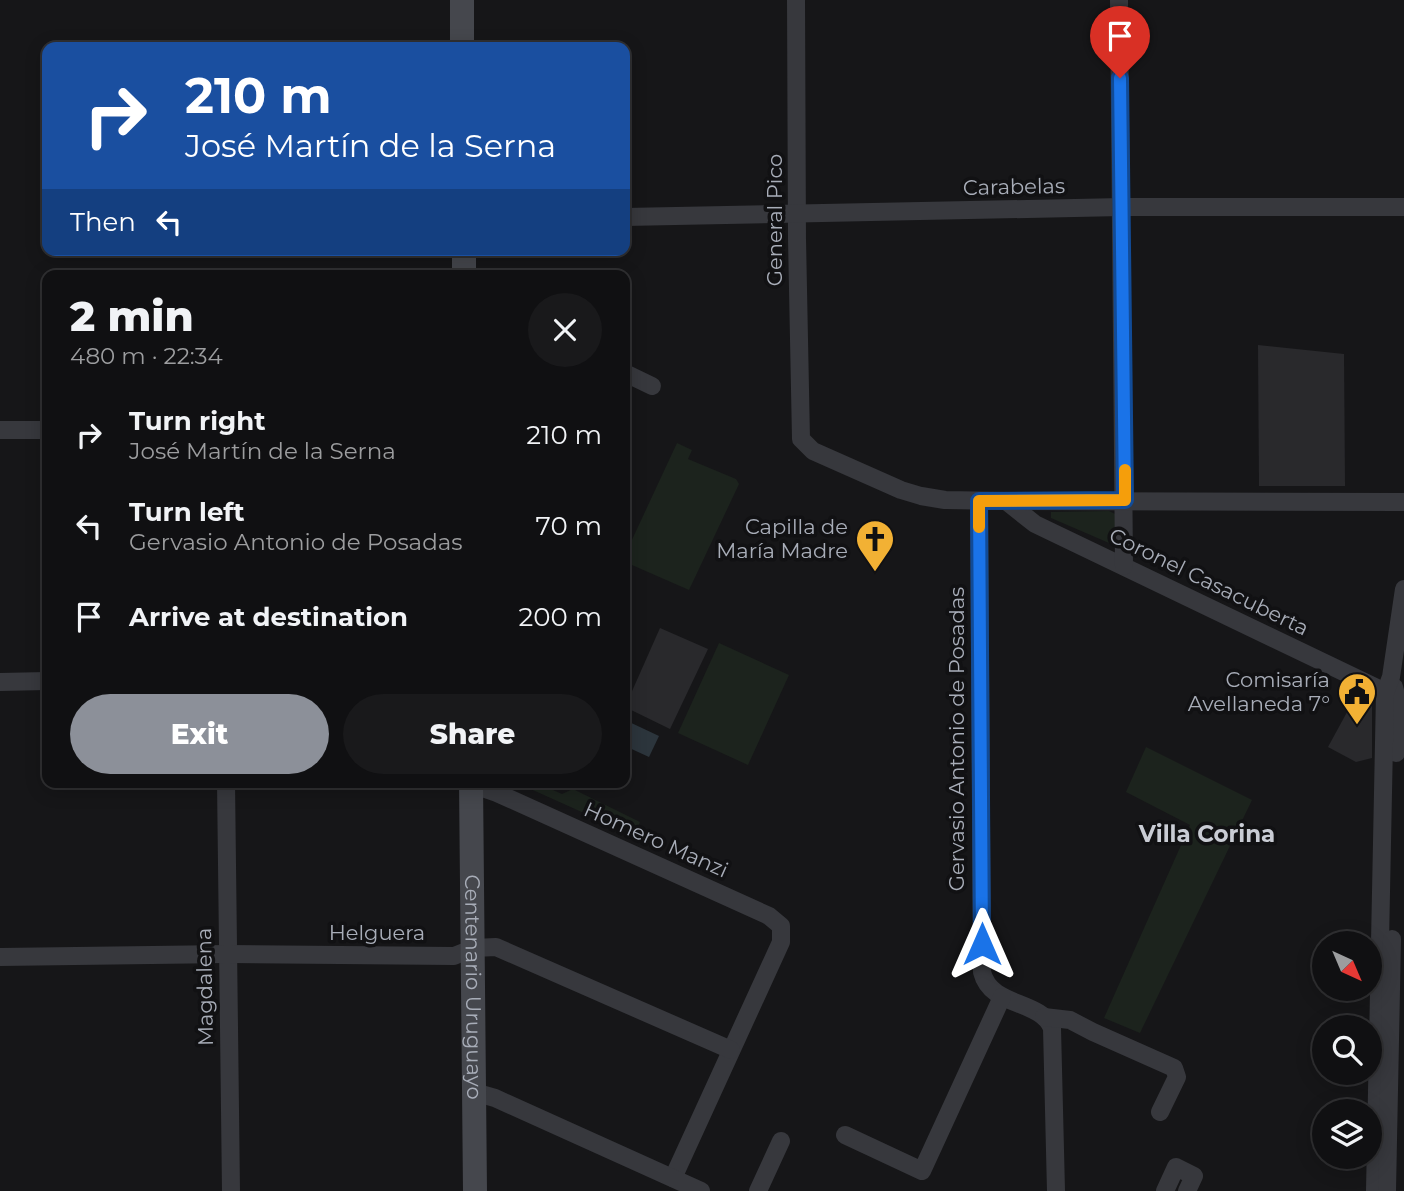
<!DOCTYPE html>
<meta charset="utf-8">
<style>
body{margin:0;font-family:Montserrat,sans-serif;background:#19191b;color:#f1f3f6;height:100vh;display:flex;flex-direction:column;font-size:26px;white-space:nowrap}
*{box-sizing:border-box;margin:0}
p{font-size:23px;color:#9c9d9f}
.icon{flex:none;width:38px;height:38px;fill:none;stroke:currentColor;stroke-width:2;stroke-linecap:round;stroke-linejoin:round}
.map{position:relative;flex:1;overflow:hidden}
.details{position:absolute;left:42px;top:270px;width:588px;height:518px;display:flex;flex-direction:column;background:#101012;border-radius:14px;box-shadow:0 4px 18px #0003,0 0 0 2px #303032}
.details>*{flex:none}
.top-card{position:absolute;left:42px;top:42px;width:588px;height:214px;border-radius:14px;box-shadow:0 4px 18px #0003,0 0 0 2px #303032;background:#1a4fa0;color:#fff;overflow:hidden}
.needle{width:46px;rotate:136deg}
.buttons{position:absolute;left:1312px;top:931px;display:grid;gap:14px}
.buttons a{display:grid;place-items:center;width:70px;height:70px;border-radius:50%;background:#101012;box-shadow:0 4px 18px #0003,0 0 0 2px #303032;font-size:35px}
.pin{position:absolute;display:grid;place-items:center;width:60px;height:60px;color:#fff;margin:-72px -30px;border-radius:50% 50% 50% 0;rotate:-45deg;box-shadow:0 0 7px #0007}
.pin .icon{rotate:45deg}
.me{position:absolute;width:77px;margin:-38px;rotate:0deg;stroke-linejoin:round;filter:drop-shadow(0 0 5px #0008)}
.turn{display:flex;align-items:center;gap:24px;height:147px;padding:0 28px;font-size:32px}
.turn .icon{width:91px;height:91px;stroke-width:2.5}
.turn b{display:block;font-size:49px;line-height:60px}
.then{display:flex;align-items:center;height:66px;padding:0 28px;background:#0003;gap:14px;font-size:26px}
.round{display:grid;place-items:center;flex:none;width:74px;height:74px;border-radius:37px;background:#19191b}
.overview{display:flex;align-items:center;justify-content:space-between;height:119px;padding:0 28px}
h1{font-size:42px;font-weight:800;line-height:52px}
.primary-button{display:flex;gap:14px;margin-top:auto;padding:14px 28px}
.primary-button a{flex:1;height:80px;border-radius:42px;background:#8c9099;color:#fff;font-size:28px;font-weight:800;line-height:80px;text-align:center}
.primary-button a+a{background:#19191b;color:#f1f3f6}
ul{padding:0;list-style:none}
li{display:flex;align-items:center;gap:21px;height:91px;padding:0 28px}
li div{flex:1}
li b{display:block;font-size:26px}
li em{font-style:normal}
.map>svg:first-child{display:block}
.green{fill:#1c231d}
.water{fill:#2c353c}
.building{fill:#29292c}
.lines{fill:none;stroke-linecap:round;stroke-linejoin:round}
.minor{stroke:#37383d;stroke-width:18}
.secondary{stroke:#45474d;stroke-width:24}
.route-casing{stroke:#114b97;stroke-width:18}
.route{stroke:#1a73e8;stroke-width:12}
.slow{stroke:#f59e0b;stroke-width:12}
.labels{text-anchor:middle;stroke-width:7;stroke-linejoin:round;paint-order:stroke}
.street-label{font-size:21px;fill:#a8adb8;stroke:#111113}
.poi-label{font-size:21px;fill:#a8adb8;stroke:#111113;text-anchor:end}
.neighbourhood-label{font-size:23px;font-weight:bold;fill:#c9ccd4;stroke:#111113}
</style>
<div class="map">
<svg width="1404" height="1191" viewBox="0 0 1404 1191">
<rect width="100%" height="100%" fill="#161618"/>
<g class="green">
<path d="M677 443 692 450 688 459 736 479 739 484 689 590 625 562V548L630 544Z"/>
<path d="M1109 511 1115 514 1116 541 1109 543 1051 518V512Z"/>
<path d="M719 643 789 675 748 765 678 733Z"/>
<path d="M1146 747 1252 800 1140 1033 1104 1018 1190 825 1126 792Z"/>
<path d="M515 782H548L546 787 562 794 573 789 640 822 635 836Z"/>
</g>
<path class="water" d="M625 720 659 736 649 757 625 746Z"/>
<g class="building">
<path d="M1258 345 1344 354 1345 486H1259Z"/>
<path d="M660 628 708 649 670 729 625 707Z"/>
<path d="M1358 692 1370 699 1372 704V758L1356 762 1328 747Z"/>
</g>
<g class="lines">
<g class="minor">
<path d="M796 0 797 239 801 439 813 451 901 490 921 496 945 500 1006 501 1035 524 1404 701"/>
<path d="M1119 0 1124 566"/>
<path d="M625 217 1122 207H1404"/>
<path d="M625 373 652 386"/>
<path d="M0 430H47"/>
<path d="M979 501 982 972C991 1008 1040 999 1052 1028L1056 1191"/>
<path d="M1006 501 1404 502"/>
<path d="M0 682 47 681"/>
<path d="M1394 687 1397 698 1396 753"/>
<path d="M226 782 231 1191"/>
<path d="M471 784 497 793 769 916 781 926V942L673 1178"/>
<path d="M0 957 227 954 454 956 474 948 496 947 731 1050"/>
<path d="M1044 1017 1070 1020 1093 1032 1174 1068 1177 1077 1160 1112"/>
<path d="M474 1092 495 1098 701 1191"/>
<path d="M845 1135 922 1171 1002 997"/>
<path d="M758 1191 781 1141"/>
<path d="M1165 1191 1176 1167 1194 1176 1187 1191"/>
<path d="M1375 1191 1385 693 1391 677 1404 589"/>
<path d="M1387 1191 1392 939"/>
</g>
<g class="secondary">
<path d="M462 0V47"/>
<path d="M464 250V275"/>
<path id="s1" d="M471 782 475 1191"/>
</g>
</g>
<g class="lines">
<defs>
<path id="route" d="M982 944 979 501 1125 500 1120 78"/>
</defs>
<use href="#route" class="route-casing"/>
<use href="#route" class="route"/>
<path class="slow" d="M979 527V501L1125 500V470"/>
</g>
<defs>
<symbol id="church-pin" viewBox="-11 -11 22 30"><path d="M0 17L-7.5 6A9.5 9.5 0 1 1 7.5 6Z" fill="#f2b134" stroke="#111113"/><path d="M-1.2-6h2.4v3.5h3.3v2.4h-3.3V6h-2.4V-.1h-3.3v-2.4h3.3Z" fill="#111"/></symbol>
<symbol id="civic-pin" viewBox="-11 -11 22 30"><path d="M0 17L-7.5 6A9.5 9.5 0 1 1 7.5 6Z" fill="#f2b134" stroke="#111113"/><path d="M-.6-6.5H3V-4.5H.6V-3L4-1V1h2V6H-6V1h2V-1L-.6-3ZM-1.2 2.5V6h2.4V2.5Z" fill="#111"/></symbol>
</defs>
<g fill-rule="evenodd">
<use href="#church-pin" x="853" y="517" width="44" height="60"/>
<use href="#civic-pin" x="1335" y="670" width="44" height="60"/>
</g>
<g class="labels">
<g class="street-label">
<text transform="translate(1014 187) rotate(-1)" y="7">Carabelas</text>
<text transform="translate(775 220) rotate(-90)" y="7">General Pico</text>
<text transform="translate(1209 582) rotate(26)" y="7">Coronel Casacuberta</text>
<text transform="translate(957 739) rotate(-90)" y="7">Gervasio Antonio de Posadas</text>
<text transform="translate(656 840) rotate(24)" y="7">Homero Manzi</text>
<text x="377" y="940">Helguera</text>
<text transform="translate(205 987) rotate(-91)" y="7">Magdalena</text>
<text dy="7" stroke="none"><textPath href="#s1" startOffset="205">Centenario Uruguayo</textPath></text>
</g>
<g class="poi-label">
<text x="848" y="534">Capilla de<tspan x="848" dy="24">María Madre</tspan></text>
<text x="1330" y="687">Comisaría<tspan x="1330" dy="24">Avellaneda 7°</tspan></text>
</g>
<g class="neighbourhood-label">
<text x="1207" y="842">Villa Corina</text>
</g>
</g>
</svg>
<div class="buttons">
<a><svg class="needle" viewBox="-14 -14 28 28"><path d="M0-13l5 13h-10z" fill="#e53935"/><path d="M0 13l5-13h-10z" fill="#9c9d9f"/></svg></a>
<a><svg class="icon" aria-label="search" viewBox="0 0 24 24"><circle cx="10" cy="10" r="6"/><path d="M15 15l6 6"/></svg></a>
<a><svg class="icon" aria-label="layers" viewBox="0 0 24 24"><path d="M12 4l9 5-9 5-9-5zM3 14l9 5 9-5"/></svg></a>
</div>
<div class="pin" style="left:1120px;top:78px;background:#d93025"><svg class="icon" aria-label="arrive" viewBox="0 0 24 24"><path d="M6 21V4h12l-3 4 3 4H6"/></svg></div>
<svg class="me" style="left:982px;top:944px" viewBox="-20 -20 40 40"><path d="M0-17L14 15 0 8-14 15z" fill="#1a73e8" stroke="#fff" stroke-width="4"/></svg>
<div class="top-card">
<div class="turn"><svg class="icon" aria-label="right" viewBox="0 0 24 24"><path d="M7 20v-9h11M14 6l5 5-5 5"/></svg><div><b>210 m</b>José Martín de la Serna</div></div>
<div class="then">Then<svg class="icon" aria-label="left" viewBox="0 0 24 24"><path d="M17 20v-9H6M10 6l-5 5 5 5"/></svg></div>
</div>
<section class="details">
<div class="overview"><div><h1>2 min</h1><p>480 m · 22:34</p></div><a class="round"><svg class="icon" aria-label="close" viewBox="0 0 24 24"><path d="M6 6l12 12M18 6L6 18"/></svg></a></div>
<ul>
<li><svg class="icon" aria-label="right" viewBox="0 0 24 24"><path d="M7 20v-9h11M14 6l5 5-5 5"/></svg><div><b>Turn right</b><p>José Martín de la Serna</p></div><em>210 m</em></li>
<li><svg class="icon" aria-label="left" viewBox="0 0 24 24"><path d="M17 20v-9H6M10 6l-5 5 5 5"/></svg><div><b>Turn left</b><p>Gervasio Antonio de Posadas</p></div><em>70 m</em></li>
<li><svg class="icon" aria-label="arrive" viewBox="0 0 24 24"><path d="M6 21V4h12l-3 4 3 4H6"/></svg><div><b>Arrive at destination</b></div><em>200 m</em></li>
</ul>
<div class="primary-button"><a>Exit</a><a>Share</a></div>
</section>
</div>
